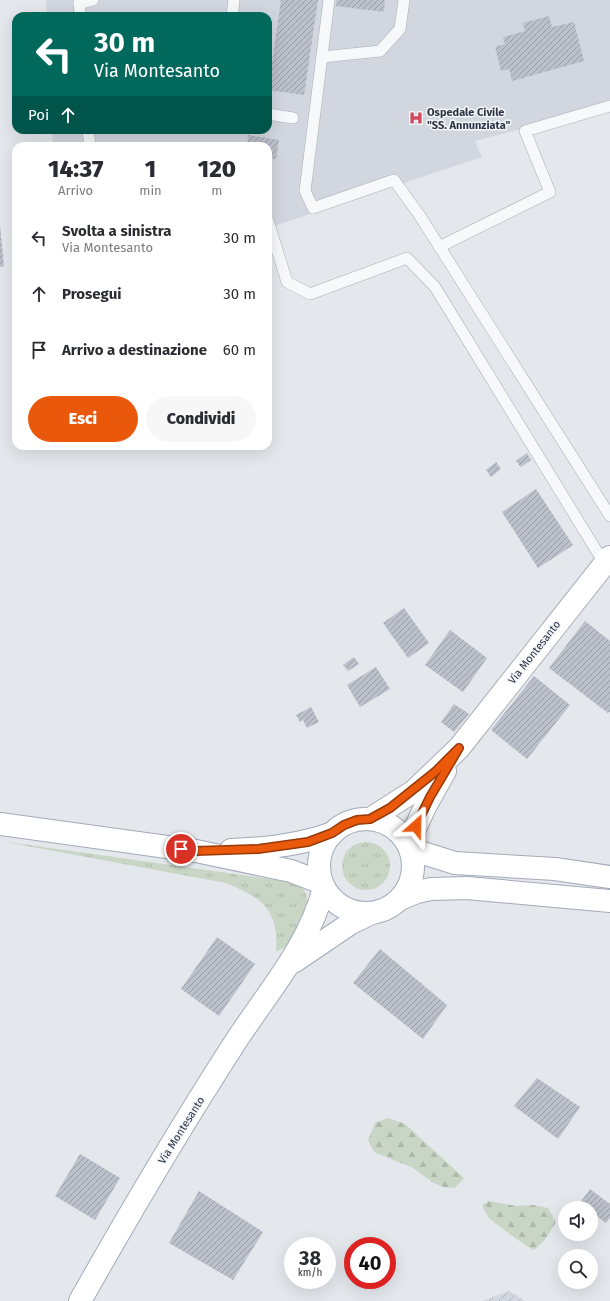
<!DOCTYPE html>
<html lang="it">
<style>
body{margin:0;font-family:"Fira Sans",sans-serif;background:#f7f7f7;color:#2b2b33;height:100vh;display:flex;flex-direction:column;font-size:15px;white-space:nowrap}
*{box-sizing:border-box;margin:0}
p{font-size:13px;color:#7c7c81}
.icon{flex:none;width:22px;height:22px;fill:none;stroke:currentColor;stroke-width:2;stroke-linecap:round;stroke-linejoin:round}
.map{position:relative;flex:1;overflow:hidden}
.drawer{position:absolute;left:12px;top:142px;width:260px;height:308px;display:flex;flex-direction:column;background:#fff;border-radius:12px;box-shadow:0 4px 16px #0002}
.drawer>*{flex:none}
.guide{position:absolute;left:12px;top:12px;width:260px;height:122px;border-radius:12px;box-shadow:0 4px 16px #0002;background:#00695c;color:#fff;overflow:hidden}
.buttons{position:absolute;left:558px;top:1201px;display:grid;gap:8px}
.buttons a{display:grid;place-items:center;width:40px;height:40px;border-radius:50%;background:#fff;box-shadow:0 4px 16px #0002;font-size:20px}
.speed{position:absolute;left:284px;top:1237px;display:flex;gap:8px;font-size:20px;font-weight:700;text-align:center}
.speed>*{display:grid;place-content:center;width:52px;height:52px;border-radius:50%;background:#fff;box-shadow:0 4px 16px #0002;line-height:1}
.speed small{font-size:10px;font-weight:400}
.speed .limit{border:6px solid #d22;background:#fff;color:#111}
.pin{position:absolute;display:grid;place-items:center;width:34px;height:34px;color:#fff;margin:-17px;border:2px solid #fff;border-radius:50%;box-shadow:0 1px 4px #0007}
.me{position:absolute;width:44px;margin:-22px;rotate:25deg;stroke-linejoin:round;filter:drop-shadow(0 0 3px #0008)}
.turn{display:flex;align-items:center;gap:14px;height:84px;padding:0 16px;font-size:18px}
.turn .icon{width:52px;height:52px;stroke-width:2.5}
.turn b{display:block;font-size:28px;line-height:34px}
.then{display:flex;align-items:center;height:38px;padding:0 16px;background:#0003;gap:8px;font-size:15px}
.eta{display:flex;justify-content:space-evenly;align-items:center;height:68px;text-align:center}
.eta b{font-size:24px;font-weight:800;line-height:28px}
.button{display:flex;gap:8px;margin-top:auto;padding:8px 16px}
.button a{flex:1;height:46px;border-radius:24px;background:#ea580c;color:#fff;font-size:16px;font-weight:800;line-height:46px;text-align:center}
.button a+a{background:#f7f7f7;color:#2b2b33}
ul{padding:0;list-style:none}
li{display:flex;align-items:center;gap:12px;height:56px;padding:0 16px}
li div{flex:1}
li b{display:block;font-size:15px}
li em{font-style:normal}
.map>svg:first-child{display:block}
.built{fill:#d2d6de}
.industrial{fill:url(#industrial-furrows)}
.grass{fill:url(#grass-tufts)}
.forest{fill:url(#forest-firs)}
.building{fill:url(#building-hatch)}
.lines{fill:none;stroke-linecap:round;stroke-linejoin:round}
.lane-casing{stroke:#a9aeb7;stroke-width:12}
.secondary-casing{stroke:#a9aeb7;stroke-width:24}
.primary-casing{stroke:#a3abb8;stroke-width:24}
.lane{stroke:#f7f8fa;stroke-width:11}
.secondary{stroke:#fff;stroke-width:22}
.primary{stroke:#fff;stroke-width:22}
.route-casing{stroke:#983908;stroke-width:10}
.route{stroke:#ea580c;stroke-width:7}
.labels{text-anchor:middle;stroke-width:3;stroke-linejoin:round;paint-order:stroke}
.poi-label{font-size:11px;font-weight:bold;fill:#2b3445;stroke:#f4f6f9;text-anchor:start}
.street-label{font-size:11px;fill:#2b3445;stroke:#f4f6f9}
</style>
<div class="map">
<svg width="610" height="1301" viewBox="0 0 610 1301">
<defs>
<pattern id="industrial-furrows" width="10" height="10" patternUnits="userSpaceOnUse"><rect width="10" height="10" fill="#d2d6de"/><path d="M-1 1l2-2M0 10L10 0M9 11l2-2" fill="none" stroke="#b4b8c0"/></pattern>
<pattern id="grass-tufts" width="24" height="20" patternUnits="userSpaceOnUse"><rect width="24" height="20" fill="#c9d6c5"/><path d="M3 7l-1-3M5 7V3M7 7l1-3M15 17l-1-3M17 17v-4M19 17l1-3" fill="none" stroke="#adb8ab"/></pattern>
<pattern id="forest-firs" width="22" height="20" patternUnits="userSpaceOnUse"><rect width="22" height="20" fill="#c9d6c5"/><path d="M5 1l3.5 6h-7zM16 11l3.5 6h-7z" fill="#adb8ab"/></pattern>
<pattern id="building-hatch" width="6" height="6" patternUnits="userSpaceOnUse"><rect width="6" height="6" fill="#bbc0ca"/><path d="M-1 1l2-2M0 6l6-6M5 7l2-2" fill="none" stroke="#989da6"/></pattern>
</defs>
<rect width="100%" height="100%" fill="#e4e7ec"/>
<path class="built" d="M46 0H610V106L475 141 482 157 268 228V146H53L52 130H268V16H47Z"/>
<path class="industrial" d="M509 1291 525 1301H482Z"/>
<g class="grass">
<path d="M0 841 292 882C316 891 307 912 297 929 295 933 293 939 290 943 286 947 280 949 276 952 279 909 262 898 226 883Z"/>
<circle cx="366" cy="866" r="24"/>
</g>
<g class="forest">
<path d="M388 1118 405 1124 464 1178 455 1188 443 1187 432 1182 413 1168 374 1152 368 1140 375 1123Z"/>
<path d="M489 1201 516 1206 533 1205 548 1208 556 1222 544 1241 534 1250C525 1246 499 1226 490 1219 486 1215 484 1209 482 1205Z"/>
</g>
<g class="building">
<path d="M281 0H318L304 95 268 90Z"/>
<path d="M337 0H385L384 12 336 6Z"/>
<path d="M549 16 552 27 574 22 584 61 512 81 509 69 501 71 495 47 505 44 503 37 525 31 523 23Z"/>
<path d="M248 135 279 140 276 159 268 158V146H247Z"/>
<path d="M0 225 4 266 0 267Z"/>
<path d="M527 453 531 460 521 467 516 461Z"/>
<path d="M496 462 501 469 491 477 486 470Z"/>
<path d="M536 489 573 545 538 568 502 512Z"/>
<path d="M404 608 429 643 408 658 383 623Z"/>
<path d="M585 621 610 641V711L608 713 549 668Z"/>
<path d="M450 630 487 658 463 692 425 665Z"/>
<path d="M354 657 359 664 348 671 343 665Z"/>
<path d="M376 667 390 689 360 707 347 685Z"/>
<path d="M534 676 570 705 527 759 491 730Z"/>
<path d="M454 704 469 714 454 732 441 722Z"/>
<path d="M311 707 319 722 307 728 303 720 300 722 296 715Z"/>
<path d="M217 937 255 964 219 1016 181 989Z"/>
<path d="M380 949 447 1005 423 1039 353 983Z"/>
<path d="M537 1078 580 1107 558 1139 514 1106Z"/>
<path d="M80 1154 120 1178 95 1220 55 1196Z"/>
<path d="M590 1189 610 1204V1218L606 1223 591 1212V1208H586L580 1203Z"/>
<path d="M199 1191 263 1232 233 1280 169 1243Z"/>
</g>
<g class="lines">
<defs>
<g id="lane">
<path d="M79 0 80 16"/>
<path d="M329 0 305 191 313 208 394 180 420 216 610 516"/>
<path d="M79 4 93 0"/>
<path d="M232 16 234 0"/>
<path d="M322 57 380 51 400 29 404 0"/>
<path d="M268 114 293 118"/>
<path d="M88 130 90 146"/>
<path d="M268 221 287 282 310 294 407 258 435 287 604 563"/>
<path d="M439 247 550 192 525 131 610 106"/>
</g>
<g id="secondary">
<path d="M370 819 414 791 459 748 610 557"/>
<path d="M408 844 425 807 445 771"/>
</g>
<g id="primary">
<circle cx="366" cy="866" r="47"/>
<path d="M0 824 196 851 291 871 322 883"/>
<path d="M410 849 455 863 555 869 610 877"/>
<path d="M231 850C266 849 300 845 333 833"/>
<path d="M400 899 417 892 431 889 467 888 610 901"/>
<path d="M295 961 351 923 372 913"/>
<path d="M80 1301C129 1214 180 1128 234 1044 267 993 308 948 324 888"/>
</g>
</defs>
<use href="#lane" class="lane-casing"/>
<use href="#secondary" class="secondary-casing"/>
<use href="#primary" class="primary-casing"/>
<use href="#lane" class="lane"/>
<use href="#secondary" class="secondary"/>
<use href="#primary" class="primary"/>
</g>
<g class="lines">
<defs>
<path id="route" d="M181 849 196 851 258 849 308 842 332 833 344 825 357 820 370 819 390 808 435 772 459 748 430 797 416 826"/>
</defs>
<use href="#route" class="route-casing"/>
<use href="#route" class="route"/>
</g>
<defs>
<symbol id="hospital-bare" viewBox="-9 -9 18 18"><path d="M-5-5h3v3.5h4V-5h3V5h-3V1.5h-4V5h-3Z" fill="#d1495b" stroke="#f4f6f9" stroke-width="2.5" paint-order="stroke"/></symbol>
</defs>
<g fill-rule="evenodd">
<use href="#hospital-bare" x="406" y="108" width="20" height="20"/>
</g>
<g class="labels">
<g class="poi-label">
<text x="427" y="116">Ospedale Civile<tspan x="427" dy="13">"SS. Annunziata"</tspan></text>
</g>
<g class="street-label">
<text transform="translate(534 652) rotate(-52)" y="4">Via Montesanto</text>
<text transform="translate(181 1130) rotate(-58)" y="4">Via Montesanto</text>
</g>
</g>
</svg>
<div class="buttons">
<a><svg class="icon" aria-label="sound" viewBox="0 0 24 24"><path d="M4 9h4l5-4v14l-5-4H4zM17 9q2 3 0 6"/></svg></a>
<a><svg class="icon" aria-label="search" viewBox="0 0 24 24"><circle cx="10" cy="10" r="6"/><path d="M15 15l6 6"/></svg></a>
</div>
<div class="speed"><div>38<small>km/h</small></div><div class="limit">40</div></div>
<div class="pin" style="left:181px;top:849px;background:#d93025"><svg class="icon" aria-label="arrive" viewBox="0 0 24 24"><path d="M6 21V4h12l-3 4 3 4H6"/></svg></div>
<svg class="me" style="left:416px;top:826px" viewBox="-20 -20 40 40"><path d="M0-17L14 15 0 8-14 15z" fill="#ea580c" stroke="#fff" stroke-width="4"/></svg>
<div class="guide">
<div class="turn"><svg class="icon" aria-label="left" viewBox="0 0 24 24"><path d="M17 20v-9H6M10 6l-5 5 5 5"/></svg><div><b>30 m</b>Via Montesanto</div></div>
<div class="then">Poi<svg class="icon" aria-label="ahead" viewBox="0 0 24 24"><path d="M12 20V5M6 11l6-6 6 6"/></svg></div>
</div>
<section class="drawer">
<div class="eta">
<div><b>14:37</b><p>Arrivo</p></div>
<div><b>1</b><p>min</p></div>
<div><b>120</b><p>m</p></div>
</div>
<ul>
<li><svg class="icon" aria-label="left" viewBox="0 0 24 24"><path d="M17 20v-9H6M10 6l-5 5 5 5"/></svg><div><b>Svolta a sinistra</b><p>Via Montesanto</p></div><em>30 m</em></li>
<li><svg class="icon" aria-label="ahead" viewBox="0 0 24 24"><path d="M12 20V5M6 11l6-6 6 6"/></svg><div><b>Prosegui</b></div><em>30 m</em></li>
<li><svg class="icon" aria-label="arrive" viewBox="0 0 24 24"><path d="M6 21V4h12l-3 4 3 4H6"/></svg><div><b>Arrivo a destinazione</b></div><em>60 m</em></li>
</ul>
<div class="button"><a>Esci</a><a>Condividi</a></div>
</section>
</div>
